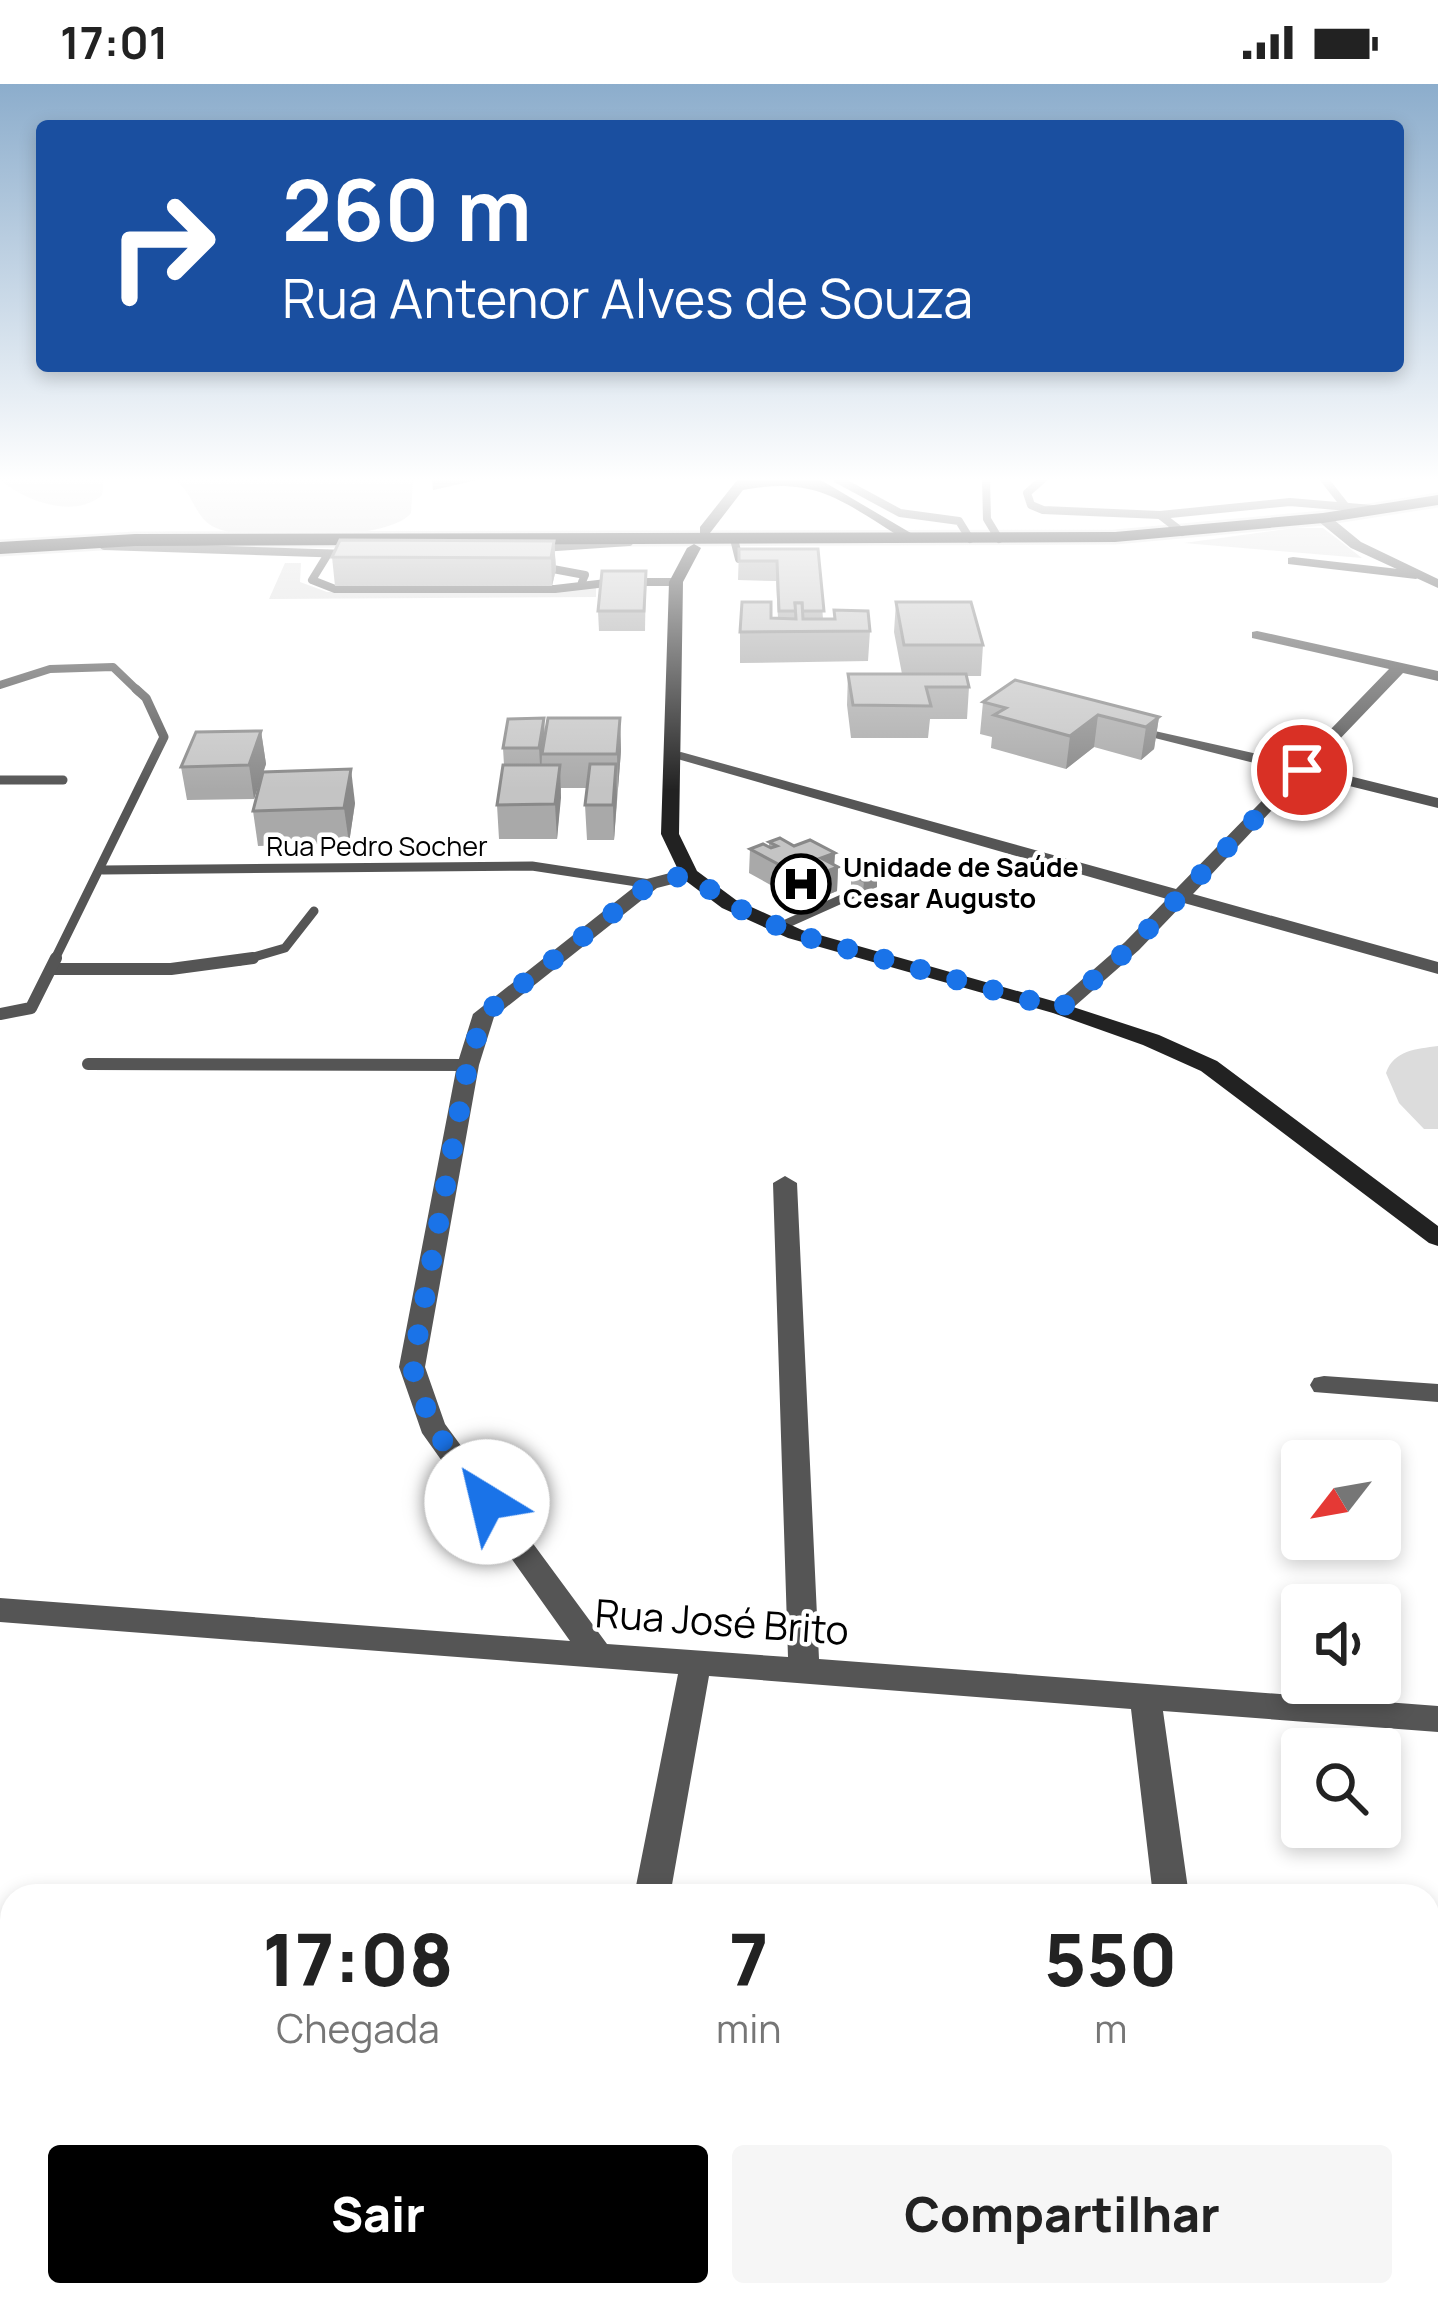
<!DOCTYPE html>
<html lang="pt">
<meta charset="utf-8">
<style>
body{margin:0;font-family:Manrope,sans-serif;background:#f6f6f6;color:#222;height:100vh;display:flex;flex-direction:column;font-size:45px;white-space:nowrap}
*{box-sizing:border-box;margin:0}
p{font-size:39px;color:#767676}
.icon{flex:none;width:66px;height:66px;fill:none;stroke:currentColor;stroke-width:2;stroke-linecap:round;stroke-linejoin:round}
.map{position:relative;flex:1;overflow:hidden}
.drawer{position:absolute;left:0px;top:1800px;width:1440px;height:423px;display:flex;flex-direction:column;background:#fff;border-radius:36px 36px 0 0;box-shadow:0 6px 18px #0003}
.drawer>*{flex:none}
.hud{position:absolute;left:36px;top:36px;width:1368px;height:252px;border-radius:12px;box-shadow:0 6px 18px #0003;background:#1a4fa0;color:#fff;overflow:hidden}
.needle{width:78px;rotate:239deg}
.fabs{position:absolute;left:1281px;top:1356px;display:grid;gap:24px}
.fabs a{display:grid;place-items:center;width:120px;height:120px;border-radius:12px;background:#fff;box-shadow:0 6px 18px #0003;font-size:60px}
.pin{position:absolute;display:grid;place-items:center;width:102px;height:102px;color:#fff;margin:-51px;border:6px solid #fff;border-radius:50%;box-shadow:0 3px 12px #0007}
.me{position:absolute;width:132px;margin:-66px;rotate:324deg;stroke-linejoin:round;filter:drop-shadow(0 0 9px #0008)}
.turn{display:flex;align-items:center;gap:42px;height:252px;padding:0 48px;font-size:54px}
.turn .icon{width:156px;height:156px;stroke-width:2.5}
.turn b{display:block;font-size:84px;line-height:102px}
.eta{display:flex;justify-content:space-evenly;align-items:center;height:204px;text-align:center}
.eta b{font-size:72px;font-weight:800;line-height:84px}
.cta{display:flex;gap:24px;margin-top:auto;padding:24px 48px}
.cta a{flex:1;height:138px;border-radius:12px;background:#000;color:#fff;font-size:48px;font-weight:800;line-height:138px;text-align:center}
.cta a+a{background:#f6f6f6;color:#222}
.status{display:flex;justify-content:space-between;align-items:center;height:84px;padding:0 60px;background:#fff;direction:ltr}
.status svg{height:33px;fill:currentColor}
.map>svg:first-child{display:block}
.green{fill:#dcdcdc}
.lines{fill:none;stroke-linecap:round;stroke-linejoin:round}
.trunk-casing{stroke:#dbdbdb;stroke-width:5}
.service-far2{stroke:#555;stroke-width:8}
.service-far1{stroke:#555;stroke-width:9}
.service{stroke:#555;stroke-width:12}
.minor{fill:#555;fill-rule:evenodd}
.tertiary{fill:#555;fill-rule:evenodd}
.secondary{fill:#222;fill-rule:evenodd}
.trunk{fill:#000;fill-rule:evenodd}
.wall{fill:#a9a9a9}
.shaded-wall{fill:#898989}
.building{fill:#c4c4c4;stroke:#898989;stroke-width:3}
.route{stroke:#1a73e8;stroke-width:21;stroke-dasharray:0 37.8}
.labels{text-anchor:middle;stroke-width:9;stroke-linejoin:round;paint-order:stroke}
.far-street-label{font-size:27px;fill:#000;stroke:#fff}
.far-poi-label{font-size:27px;font-weight:bold;fill:#000;stroke:#fff;text-anchor:start}
.near-street-label{font-size:39px;fill:#000;stroke:#fff}
</style>
<div class="status"><b>17:01</b><svg viewBox="0 0 49 12"><path d="M0 12V9h3v3zM5 12V6h3v6zM10 12V3h3v9zM15 12V0h3v12zM26 1h20v11H26zM47 4h2v5h-2z"/></svg></div>
<div class="map">
<svg width="1438" height="2221" viewBox="0 0 1438 2221">
<rect width="100%" height="100%" fill="#fff"/>
<g class="green">
<path d="M0 395H104L102 411C74 436 22 416 0 395Z"/>
<path d="M173 395H413L411 429C391 457 248 458 216 444 193 434 194 407 173 395Z"/>
<path d="M1293 444H1323L1362 474 1184 459Z"/>
<path d="M285 479H301L300 498 327 508 596 504V513L269 515Z"/>
<path d="M1438 962V1045H1424L1399 1019 1386 989C1394 966 1416 965 1438 962Z"/>
</g>
<g class="lines">
<defs>
<path id="trunk" d="M1438 411V421L1323 439 1115 458 135 462 0 470V458L135 450 1115 448 1323 429Z"/>
</defs>
<use href="#trunk" class="trunk-casing"/>
<g class="service-far2">
<path d="M837 395 900 429 959 437 970 455"/>
<path d="M986 395 987 435 999 455"/>
<path d="M1043 395 1027 409 1031 421 1043 426 1160 431 1182 448"/>
<path d="M1324 395 1346 423"/>
<path d="M1160 431 1290 418 1372 425"/>
<path d="M734 455 739 475H753"/>
<path d="M104 462 348 470"/>
<path d="M542 464 629 458"/>
<path d="M328 470 312 496 335 505H555L615 498"/>
<path d="M542 483 585 491 582 498"/>
<path d="M635 498H676"/>
<path d="M0 601 50 585 113 583 139 608"/>
</g>
<g class="service-far1">
<path d="M0 696H63"/>
<path d="M103 786 532 782 650 800"/>
<path d="M779 843 855 809"/>
<path d="M54 877 164 653 146 614 136 605"/>
<path d="M240 877 285 864 314 827"/>
</g>
<g class="service">
<path d="M51 885H171L253 874"/>
<path d="M0 930 31 924 56 874"/>
<path d="M88 980 468 981"/>
</g>
<g class="minor">
<path d="M1293 473 1416 487 1423 491 1416 495 1288 480V474Z"/>
<path d="M1257 547 1438 587V597L1403 589 1313 683 1438 714V724L1305 691 1193 810 1438 878V890L1184 819 1139 866 1067 929H1053L1050 925 1053 921 1125 858 1167 815 667 672 681 668 1176 805 1290 688 1119 645V639L1298 679 1389 585 1252 554V548Z"/>
<path d="M689 784 696 786V794L657 804 494 933 479 981 425 1283 445 1340 607 1560 788 1573 773 1099 785 1092 797 1099 819 1575 1438 1622V1648L1163 1627 1189 1812H1153L1131 1625 709 1592 670 1812H634L678 1590 0 1538V1514L570 1557 422 1349 399 1283 457 981 473 930 643 796Z"/>
<path d="M1324 1292 1438 1300V1318L1314 1308 1310 1301 1314 1294Z"/>
<path d="M0 1937 12 1938V1974L0 1973Z"/>
<path d="M1428 2077 1438 2078V2118L1428 2117Z"/>
<path d="M565 2211H607L606 2221H564Z"/>
<path d="M1197 2211H1239L1240 2221H1198Z"/>
</g>
<path class="tertiary" d="M1318 431H1328L1361 458 1438 495V504L1351 464 1318 437Z"/>
<g class="secondary">
<path d="M738 395H819L921 455 909 458C846 421 820 391 743 406L710 449H700V443Z"/>
<path d="M694 460 701 464 683 498 679 750 697 787 736 816 802 846 1067 921 1159 951 1217 977 1438 1142V1162L1429 1159 1201 987 1143 961 1053 929 788 854 722 824 682 794 661 750 669 498 687 464Z"/>
</g>
<use href="#trunk" class="trunk"/>
</g>
<g class="wall">
<path d="M554 457 556 485 552 502H335L332 473Z"/>
<path d="M739 465H818L823 535 870 547 868 577 740 579V548L771 534H778L776 497 738 496Z"/>
<path d="M646 487 645 547H599L598 527Z"/>
<path d="M896 518 983 561 981 592H966L969 603 967 635H930L928 654H851L847 621 848 590H902L894 548Z"/>
<path d="M983 618 1159 633 1154 665 1141 676 1094 663 1066 685 991 664 992 653 980 650Z"/>
<path d="M544 634 545 653 620 634 621 667 614 756H587L585 721 587 704H561L557 755H499L497 721 504 681 503 664Z"/>
<path d="M261 647 266 680 254 715 187 716 181 683Z"/>
<path d="M355 719 349 759 258 762 253 727Z"/>
<path d="M769 758 835 769 834 781 838 783 837 807 805 820 749 789 750 765 769 763Z"/>
<path d="M851 790 877 791V803L863 809 851 802Z"/>
</g>
<g class="shaded-wall">
<path d="M432 395H482L433 406Z"/>
<path d="M554 457 556 485 552 502 551 474Z"/>
<path d="M1098 631 1094 663 1066 685 1070 652Z"/>
<path d="M1159 633 1154 665 1141 676 1146 643Z"/>
<path d="M544 634 545 667 542 670 541 697 539 664Z"/>
<path d="M620 634 621 667 618 704 617 670Z"/>
<path d="M261 647 266 680 254 715 249 681Z"/>
<path d="M616 680 617 714 614 756 613 721Z"/>
<path d="M560 681 561 714 557 755 555 720Z"/>
<path d="M351 685 355 719 349 759 344 724Z"/>
<path d="M835 769 834 784 838 783 837 807 805 820 806 795 821 774Z"/>
<path d="M877 791V803L863 809 864 797Z"/>
</g>
<g class="building">
<path d="M340 456 554 457 551 474 332 473Z"/>
<path d="M739 465H818L824 527H802V519H795L796 527H779L777 477H739Z"/>
<path d="M602 487H646L644 527H598Z"/>
<path d="M742 518H771V534L796 535 795 519H802L803 535H835L834 526 868 527 870 547 740 548Z"/>
<path d="M896 518H971L983 561H904Z"/>
<path d="M848 590H966L969 603H926L931 622 853 621Z"/>
<path d="M1015 596 1159 633 1146 643 1098 631 1070 652 994 631 1006 624 983 618Z"/>
<path d="M544 634 539 664H503L508 635Z"/>
<path d="M548 634H620L617 670H542Z"/>
<path d="M261 647 249 681 181 683 196 648Z"/>
<path d="M590 680H616L613 721H585Z"/>
<path d="M503 681H560L555 720 497 721Z"/>
<path d="M351 685 344 724 253 727 263 688Z"/>
<path d="M780 754 794 762 810 756 835 769 821 774 838 783 806 795 750 765 763 760 771 764 777 762 769 758Z"/>
<path d="M865 785 877 791 864 797 851 790Z"/>
</g>
<linearGradient id="sky" x2="0" y2="1"><stop stop-color="#8cadcc"/><stop offset="0.56" stop-color="#fff"/><stop offset="1" stop-color="#fff" stop-opacity="0"/></linearGradient>
<rect width="1438" height="706" fill="url(#sky)"/>
<g class="lines">
<path class="route" d="M487 1418 432 1342 412 1283 468 981 484 930 650 800 689 790 729 820 795 850 1060 925 1132 862 1302 686"/>
</g>
<defs>
<symbol id="hospital-ring" viewBox="-11 -11 22 22"><circle r="9.5" fill="#fff" stroke="#000" stroke-width="1.5"/><path d="M-5-5h3v3.5h4V-5h3V5h-3V1.5h-4V5h-3Z" fill="#000"/></symbol>
</defs>
<g fill-rule="evenodd">
<use href="#hospital-ring" x="768" y="767" width="66" height="66"/>
</g>
<g class="labels">
<g class="far-street-label">
<text x="377" y="772">Rua Pedro Socher</text>
</g>
<g class="far-poi-label">
<text x="843" y="793">Unidade de Saúde<tspan x="843" dy="31">Cesar Augusto</tspan></text>
</g>
<g class="near-street-label">
<text transform="translate(722 1538) rotate(4)" y="14">Rua José Brito</text>
</g>
</g>
</svg>
<div class="fabs">
<a><svg class="needle" viewBox="-14 -14 28 28"><path d="M0-13l5 13h-10z" fill="#e53935"/><path d="M0 13l5-13h-10z" fill="#767676"/></svg></a>
<a><svg class="icon" aria-label="sound" viewBox="0 0 24 24"><path d="M4 9h4l5-4v14l-5-4H4zM17 9q2 3 0 6"/></svg></a>
<a><svg class="icon" aria-label="search" viewBox="0 0 24 24"><circle cx="10" cy="10" r="6"/><path d="M15 15l6 6"/></svg></a>
</div>
<div class="pin" style="left:1302px;top:686px;background:#d93025"><svg class="icon" aria-label="arrive" viewBox="0 0 24 24"><path d="M6 21V4h12l-3 4 3 4H6"/></svg></div>
<svg class="me" style="left:487px;top:1418px" viewBox="-20 -20 40 40"><circle r="19" fill="#fff"/><path d="M0-13L10 11 0 6-10 11z" fill="#1a73e8"/></svg>
<div class="hud">
<div class="turn"><svg class="icon" aria-label="right" viewBox="0 0 24 24"><path d="M7 20v-9h11M14 6l5 5-5 5"/></svg><div><b>260 m</b>Rua Antenor Alves de Souza</div></div>
</div>
<section class="drawer">
<div class="eta">
<div><b>17:08</b><p>Chegada</p></div>
<div><b>7</b><p>min</p></div>
<div><b>550</b><p>m</p></div>
</div>
<div class="cta"><a>Sair</a><a>Compartilhar</a></div>
</section>
</div>
